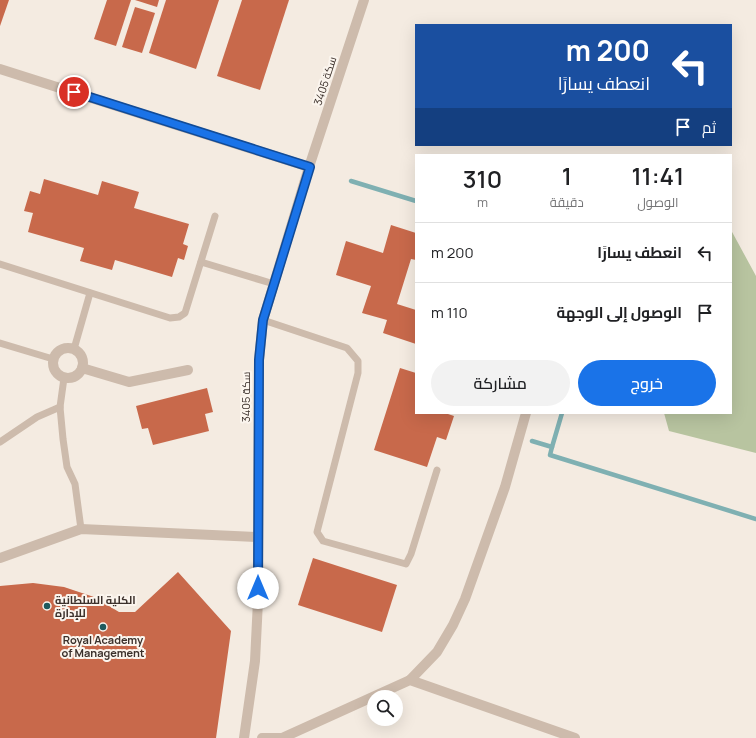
<!DOCTYPE html>
<html lang="ar">
<meta charset="utf-8">
<style>
body{margin:0;font-family:Manrope,Cairo,sans-serif;background:#f2f2f2;color:#202124;direction:rtl;height:100vh;display:flex;flex-direction:column;font-size:15px;white-space:nowrap}
*{box-sizing:border-box;margin:0}
p{font-size:13px;color:#757577}
.icon{flex:none;width:22px;height:22px;fill:none;stroke:currentColor;stroke-width:2;stroke-linecap:round;stroke-linejoin:round}
.map{position:relative;flex:1;overflow:hidden;direction:ltr}
.panel{position:absolute;left:415px;top:154px;width:317px;height:260px;display:flex;flex-direction:column;background:#fff;border-radius:0px;box-shadow:0 4px 16px #0002;direction:rtl}
.panel>*{flex:none}
.banner{position:absolute;left:415px;top:24px;width:317px;height:122px;border-radius:0px;box-shadow:0 4px 16px #0002;direction:rtl;background:#1a4fa0;color:#fff;overflow:hidden}
.buttons{position:absolute;left:367px;top:690px;display:grid;gap:8px}
.buttons a{display:grid;place-items:center;width:36px;height:36px;border-radius:50%;background:#fff;box-shadow:0 4px 16px #0002;font-size:20px}
.pin{position:absolute;display:grid;place-items:center;width:34px;height:34px;color:#fff;margin:-17px;border:2px solid #fff;border-radius:50%;box-shadow:0 1px 4px #0007}
.me{position:absolute;width:44px;margin:-22px;rotate:0deg;stroke-linejoin:round;filter:drop-shadow(0 0 3px #0008)}
.turn{display:flex;align-items:center;gap:14px;height:84px;padding:0 16px;font-size:18px}
.turn .icon{width:52px;height:52px;stroke-width:2.5}
.turn b{display:block;font-size:28px;line-height:34px}
.then{display:flex;align-items:center;height:38px;padding:0 16px;background:#0003;gap:8px;font-size:15px}
.eta{display:flex;justify-content:space-evenly;align-items:center;height:68px;text-align:center}
.eta b{font-size:24px;font-weight:600;line-height:28px}
.cta{display:flex;gap:8px;margin-top:auto;padding:8px 16px}
.cta a{flex:1;height:46px;border-radius:24px;background:#1a73e8;color:#fff;font-size:16px;font-weight:600;line-height:46px;text-align:center}
.cta a+a{background:#f2f2f2;color:#202124}
ul{padding:0;list-style:none}
li{display:flex;align-items:center;gap:12px;height:60px;padding:0 16px;border-top:1px solid #e0e0e0}
li div{flex:1}
li b{display:block;font-size:15px}
li em{font-style:normal}
.map>svg:first-child{display:block}
.green{fill:#b8c4a0}
.lines{fill:none;stroke-linecap:round;stroke-linejoin:round}
.stream{stroke:#7fb0b2;stroke-width:4.5}
.building{fill:#c8694b}
.service{stroke:#cdbbac;stroke-width:7}
.minor{stroke:#cdbbac;stroke-width:10}
.route-casing{stroke:#114b97;stroke-width:10}
.route{stroke:#1a73e8;stroke-width:7}
.poi-dot{fill:#1f5a5e;stroke:#fbf5ee;stroke-width:1.5}
.labels{text-anchor:middle;stroke-width:4;stroke-linejoin:round;paint-order:stroke}
.street-label{font-size:11px;fill:#3b302b;stroke:#fbf5ee}
.poi-label{font-size:11px;font-weight:bold;fill:#3b302b;stroke:#fbf5ee;text-anchor:start}
</style>
<div class="map">
<svg width="756" height="738" viewBox="0 0 756 738">
<rect width="100%" height="100%" fill="#f4ebe1"/>
<path class="green" d="M731 230 756 276V453L669 431 664 413H731Z"/>
<g class="lines">
<g class="stream">
<path d="M351 181 416 201"/>
<path d="M532 441 552 447 550 455 756 519"/>
<path d="M552 447 562 413"/>
</g>
</g>
<g class="building">
<path d="M0 0H9L0 26Z"/>
<path d="M107 0H131L116 46 94 39Z"/>
<path d="M135 0H159L157 7Z"/>
<path d="M166 0H219L196 69 149 53Z"/>
<path d="M242 0H289L260 90 217 76Z"/>
<path d="M135 7 155 13 142 53 122 47Z"/>
<path d="M44 179 98 195 102 181 139 192 134 208 189 224 183 244 188 246 184 260 178 258 172 277 115 260 112 270 80 261 84 248 28 232 33 213 24 211 30 191 40 194Z"/>
<path d="M391 225 416 233V260L411 259 397 304 416 310V344L383 333 387 320 362 313 371 286 336 275 346 241 383 253Z"/>
<path d="M400 368 416 373V413H445L454 416 446 440 437 437 427 467 374 450Z"/>
<path d="M207 388 213 412 205 414 209 431 153 445 148 428 142 429 136 406Z"/>
<path d="M313 558 397 585 382 632 298 605Z"/>
<path d="M178 572 231 631 216 738H0V586L33 583 64 587 94 597 119 612H135Z"/>
</g>
<g class="lines">
<g class="service">
<path d="M201 262 274 284"/>
<path d="M0 264 170 318 179 317 185 313 215 216"/>
<path d="M263 320 347 348 358 361V373L317 532 323 541 406 564 411 554 437 470"/>
<path d="M0 343 53 359"/>
<path d="M74 349 90 293"/>
<path d="M64 378 60 407 63 439 67 467 75 484 81 529"/>
<path d="M0 442 37 417 60 407"/>
</g>
<g class="minor">
<path d="M0 69 309 167"/>
<circle cx="68" cy="363" r="15"/>
<path d="M82 368 129 382 188 370"/>
<path d="M0 558 81 529 257 537"/>
<path d="M410 680 437 652 453 625 465 599 505 487 526 413"/>
<path d="M244 738 255 661 258 601 259 360 263 320 309 167 364 0"/>
<path d="M262 738H282L410 680 575 738"/>
</g>
</g>
<g class="lines">
<defs>
<path id="route" d="M74 92 310 167 263 320 259 360 258 588"/>
</defs>
<use href="#route" class="route-casing"/>
<use href="#route" class="route"/>
</g>
<g class="poi-dot">
<circle cx="47" cy="606" r="4"/>
<circle cx="103" cy="627" r="4"/>
</g>
<g class="labels">
<g class="street-label">
<text transform="translate(325 81) rotate(-72)" y="4">سكة 3405</text>
<text transform="translate(246 397) rotate(-90)" y="4">سكة 3405</text>
</g>
<g class="poi-label">
<text x="55" y="604">الكلية السلطانية<tspan x="55" dy="13">للإدارة</tspan></text>
<text x="103" y="644" text-anchor="middle">Royal Academy<tspan x="103" dy="13">of Management</tspan></text>
</g>
</g>
</svg>
<div class="buttons">
<a><svg class="icon" aria-label="search" viewBox="0 0 24 24"><circle cx="10" cy="10" r="6"/><path d="M15 15l6 6"/></svg></a>
</div>
<div class="pin" style="left:74px;top:92px;background:#d93025"><svg class="icon" aria-label="arrive" viewBox="0 0 24 24"><path d="M6 21V4h12l-3 4 3 4H6"/></svg></div>
<svg class="me" style="left:258px;top:588px" viewBox="-20 -20 40 40"><circle r="19" fill="#fff"/><path d="M0-13L10 11 0 6-10 11z" fill="#1a73e8"/></svg>
<div class="banner">
<div class="turn"><svg class="icon" aria-label="left" viewBox="0 0 24 24"><path d="M17 20v-9H6M10 6l-5 5 5 5"/></svg><div><b>200 m</b>انعطف يسارًا</div></div>
<div class="then">ثم<svg class="icon" aria-label="arrive" viewBox="0 0 24 24"><path d="M6 21V4h12l-3 4 3 4H6"/></svg></div>
</div>
<section class="panel">
<div class="eta">
<div><b>11:41</b><p>الوصول</p></div>
<div><b>1</b><p>دقيقة</p></div>
<div><b>310</b><p>m</p></div>
</div>
<ul>
<li><svg class="icon" aria-label="left" viewBox="0 0 24 24"><path d="M17 20v-9H6M10 6l-5 5 5 5"/></svg><div><b>انعطف يسارًا</b></div><em>200 m</em></li>
<li><svg class="icon" aria-label="arrive" viewBox="0 0 24 24"><path d="M6 21V4h12l-3 4 3 4H6"/></svg><div><b>الوصول إلى الوجهة</b></div><em>110 m</em></li>
</ul>
<div class="cta"><a>خروج</a><a>مشاركة</a></div>
</section>
</div>
